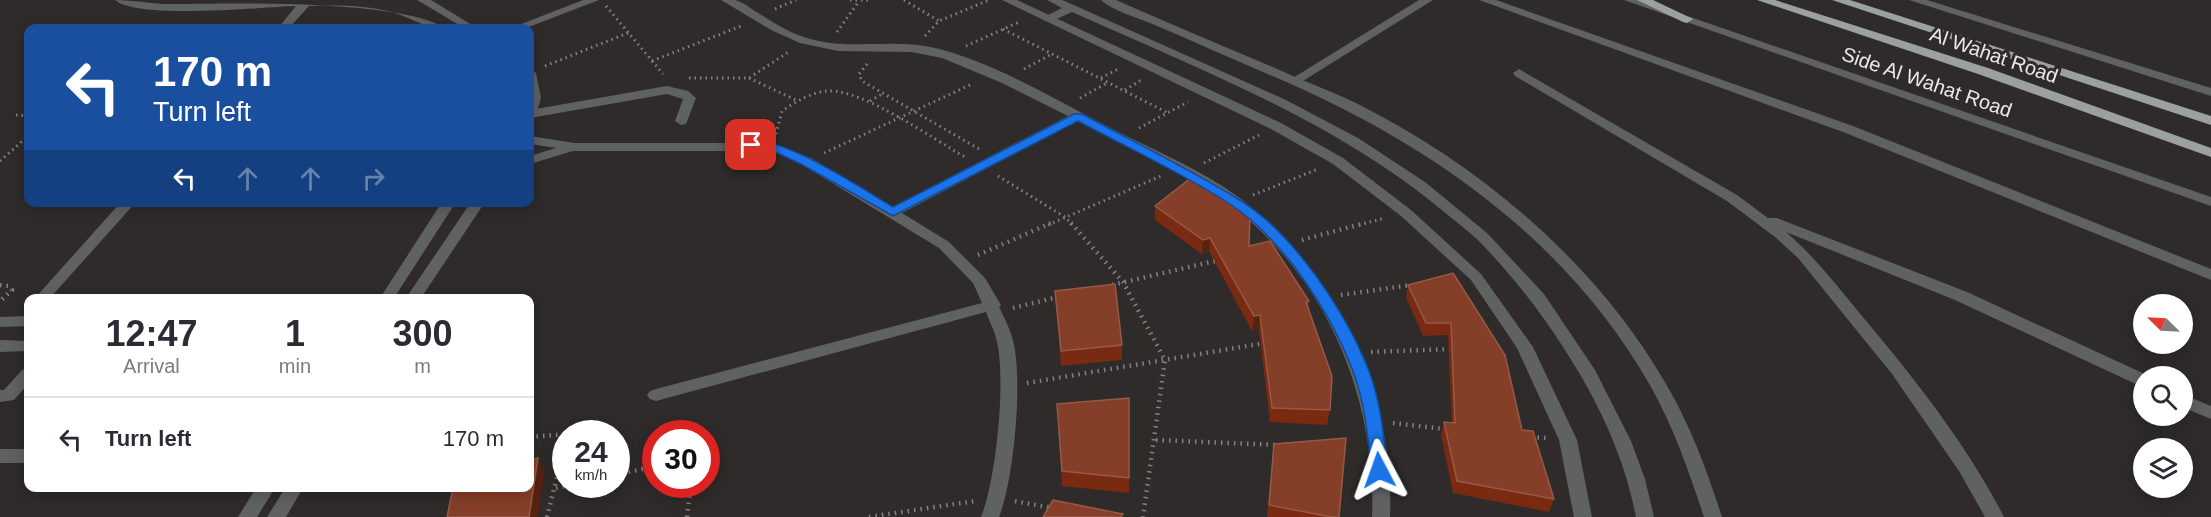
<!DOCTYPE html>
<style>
body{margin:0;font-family:Arial,sans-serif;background:#f2f2f3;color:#2b2b33;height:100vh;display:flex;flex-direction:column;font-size:22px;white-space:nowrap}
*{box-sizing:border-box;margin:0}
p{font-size:20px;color:#7c7c81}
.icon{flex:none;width:33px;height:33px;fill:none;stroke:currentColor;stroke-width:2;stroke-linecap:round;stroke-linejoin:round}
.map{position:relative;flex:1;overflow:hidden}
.side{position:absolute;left:24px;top:294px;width:510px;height:198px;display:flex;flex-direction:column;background:#fff;border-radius:12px;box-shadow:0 3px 15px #0003}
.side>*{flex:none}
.guide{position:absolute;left:24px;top:24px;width:510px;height:183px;border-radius:12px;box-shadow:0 3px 15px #0003;background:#1a4fa0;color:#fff;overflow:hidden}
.needle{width:39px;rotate:294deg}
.fabs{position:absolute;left:2133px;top:294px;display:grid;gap:12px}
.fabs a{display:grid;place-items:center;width:60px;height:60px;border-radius:50%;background:#fff;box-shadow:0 3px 15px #0003;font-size:30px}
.speed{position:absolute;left:552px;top:420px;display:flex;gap:12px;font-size:30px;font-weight:700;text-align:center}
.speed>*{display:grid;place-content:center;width:78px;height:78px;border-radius:50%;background:#fff;box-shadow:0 3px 15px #0003;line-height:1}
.speed small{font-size:15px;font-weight:400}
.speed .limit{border:9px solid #d22;background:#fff;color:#111}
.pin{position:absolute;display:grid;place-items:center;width:51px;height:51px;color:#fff;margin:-26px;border-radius:12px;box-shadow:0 3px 9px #0006}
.me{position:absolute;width:66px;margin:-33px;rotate:356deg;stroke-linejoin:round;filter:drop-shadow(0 0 4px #0008)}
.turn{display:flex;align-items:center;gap:21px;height:126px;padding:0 30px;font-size:27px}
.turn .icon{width:78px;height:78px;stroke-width:2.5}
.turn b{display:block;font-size:42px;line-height:51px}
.lanes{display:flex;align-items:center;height:57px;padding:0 30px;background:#0003;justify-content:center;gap:30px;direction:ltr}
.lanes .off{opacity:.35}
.eta{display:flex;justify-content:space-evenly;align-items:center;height:102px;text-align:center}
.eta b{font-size:36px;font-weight:600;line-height:42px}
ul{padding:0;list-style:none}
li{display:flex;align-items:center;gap:18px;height:84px;padding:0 30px;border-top:2px solid #e1e1e2}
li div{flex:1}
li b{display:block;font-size:22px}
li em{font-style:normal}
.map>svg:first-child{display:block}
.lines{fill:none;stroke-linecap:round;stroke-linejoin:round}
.path-far1{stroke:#858282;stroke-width:3;stroke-dasharray:1.5 4;stroke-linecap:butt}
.path{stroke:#858282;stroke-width:4.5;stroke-dasharray:1.5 5;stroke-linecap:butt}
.service{fill:#606161;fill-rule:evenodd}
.minor{fill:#606161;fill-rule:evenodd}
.tertiary{fill:#606161;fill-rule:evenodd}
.trunk{fill:#9da0a0;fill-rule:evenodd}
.wall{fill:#792a10}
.shaded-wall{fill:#562211}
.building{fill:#853f28;stroke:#955a46;stroke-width:1.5}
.route{fill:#1a73e8;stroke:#114b97;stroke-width:1.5}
.labels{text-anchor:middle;stroke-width:6;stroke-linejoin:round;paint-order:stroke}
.street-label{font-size:20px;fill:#ebe9e9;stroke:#2e2b2a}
</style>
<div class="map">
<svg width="2211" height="517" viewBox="0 0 2211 517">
<rect width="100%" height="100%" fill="#2e2b2a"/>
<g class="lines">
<g class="path-far1">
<path d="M850 0H872"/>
<path d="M904 0 939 21"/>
<path d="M606 6 663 74"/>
<path d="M775 9 796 0"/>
<path d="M1003 29 1168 113"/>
<path d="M837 32 859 1"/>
<path d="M925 36 939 21 989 0"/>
<path d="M966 46 1019 22"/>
<path d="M652 61 741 26"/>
<path d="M867 64 859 74 862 81 979 149"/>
<path d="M545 66 628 33"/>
<path d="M1024 69 1052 54"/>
<path d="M689 78H749L790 51"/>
<path d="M749 78 796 100"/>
<path d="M1101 78 1118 69"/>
<path d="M1125 90 1141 80"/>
<path d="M1080 98 1107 83"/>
<path d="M870 101 884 93"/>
<path d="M16 115 28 116"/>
<path d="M1139 128 1188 102"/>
<path d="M776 134 782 111C796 102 811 92 828 91 863 89 933 139 965 157"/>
<path d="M824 153 972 84"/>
<path d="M0 161 28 136"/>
<path d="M1204 163 1259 135"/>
<path d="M998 176 1065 217 1072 225"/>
<path d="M1253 195 1318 169"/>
<path d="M1048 225 1161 176"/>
<path d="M1359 225 1385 218"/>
</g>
<g class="path">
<path d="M1071 223 1123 282 1165 360 1143 517"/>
<path d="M1302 240 1365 223"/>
<path d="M978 255 1051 223"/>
<path d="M0 285 9 286 12 290 0 301"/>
<path d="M1112 285 1219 260"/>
<path d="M1341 295 1411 285"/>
<path d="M1013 308 1058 297"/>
<path d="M1371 352 1451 349"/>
<path d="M1027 383 1265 343"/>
<path d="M1393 423 1445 429"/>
<path d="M530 437 567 434"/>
<path d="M1531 437 1547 438"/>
<path d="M1156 440 1278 445"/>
<path d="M616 475 656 466"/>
<path d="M556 488 573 484"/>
<path d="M1015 501 1052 508"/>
<path d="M547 517 566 441"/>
<path d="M687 517 691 484"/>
<path d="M869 517 975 501"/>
</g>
<g class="service">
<path d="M667 86 688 91 696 98 686 124 681 125 675 121 683 99 667 94 530 118V110Z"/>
<path d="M28 368V384L14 400 0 402V390H4L22 370Z"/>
<rect x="0" y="449" width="28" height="14"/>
</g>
<g class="minor">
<path d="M115 0C135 0 155 5 175 4 236 3 401 0 445 28 426 30 407 15 388 11 362 5 335 5 309 6L289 28H278L296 6C261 7 138 20 115 0Z"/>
<path d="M417 0H431L477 28H464Z"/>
<path d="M583 0H599L526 28H511Z"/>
<path d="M721 0C726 0 731 0 735 0 744 2 752 10 760 14 778 26 797 37 819 41 856 49 894 39 931 47 991 61 1047 95 1101 123 1148 148 1198 167 1241 199 1338 272 1395 396 1390 517H1372C1377 399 1326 276 1230 205 1184 170 1128 148 1078 121L902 213 949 242 985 278 1001 305 999 307C1004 317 1009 327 1012 337 1024 374 1014 481 999 517H981C996 481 1007 376 996 338 994 329 989 321 986 312L656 401 650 399 647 395 650 391 656 389 982 303 973 283 939 248 801 164 771 151H573L530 164V156L556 148 530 144V136L574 143H773L811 158 892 207 1068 116 1002 83 942 58 911 52 838 51 800 43 771 30Z"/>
<path d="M1002 0H1017L1281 123 1343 158 1411 210 1481 274 1533 347 1577 440 1592 517H1574L1559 440 1517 348 1471 280 1401 216 1333 164 1271 129Z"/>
<path d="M1419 0H1433L1298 84 1294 85 1288 81Z"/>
<path d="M1479 0H1496L1853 126 2211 269V280L1843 132Z"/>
<path d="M530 69 536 73 541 98 536 115 530 119Z"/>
<path d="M1519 69 1737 195 1768 218H1777L1967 292 2149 376H2144V387L2138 385 1955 300 1786 232C1815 257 1838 287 1862 316 1915 379 1967 445 2004 517H1985L1959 471 1892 374 1798 258 1775 237 1727 201 1515 76 1513 73Z"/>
<path d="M121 202H136L50 298H35Z"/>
<path d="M442 202H456L394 298H380Z"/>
<path d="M471 202H485L421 298H406Z"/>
<path d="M28 316V326L0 327V317Z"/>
<path d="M0 340 28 341V351L0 352Z"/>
<path d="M2182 394 2211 406V419L2182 407Z"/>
<path d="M256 488H275L257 517H238Z"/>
<path d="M285 488H303L286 517H267Z"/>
</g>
<g class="tertiary">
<path d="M1047 0H1062L1076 6 1286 100 1358 138 1425 182 1487 233 1544 294 1595 370 1631 441 1645 479 1654 517H1636C1624 455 1597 399 1563 347 1538 308 1510 273 1478 240 1467 230 1455 221 1443 211 1335 121 1199 69 1072 12L1052 21H1044V17L1062 8Z"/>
<path d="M1101 0H1116C1169 23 1222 46 1275 68 1301 80 1328 90 1354 102 1479 164 1596 262 1666 384 1691 426 1707 471 1722 517H1704C1689 472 1674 428 1651 387 1569 242 1433 146 1284 81 1239 62 1195 42 1150 23 1136 17 1113 11 1101 0Z"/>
<path d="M1624 0H1641L2211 197V206Z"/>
<path d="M1909 0H1927L2211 88V96Z"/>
</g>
<g class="trunk">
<path d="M1637 0H1653L1693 19 1687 23 1683 22Z"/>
<path d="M1757 0H1775L1988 68 2211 148V157L1978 74Z"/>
<path d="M1832 0H1850L2211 116V125Z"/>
</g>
</g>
<g class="wall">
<path d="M1155 206 1249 246 1309 301 1308 309 1330 410 1327 425 1270 422 1259 329 1252 331 1209 251 1202 254 1155 220Z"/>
<path d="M1453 273 1522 430 1554 499 1549 512 1453 493 1441 435 1444 422 1452 423 1448 335 1423 336 1406 297 1408 285Z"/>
<path d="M1055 291 1122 345V360L1061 366Z"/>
<path d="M1058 419 1129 478V493L1062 486Z"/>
<path d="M1274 444 1339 517H1267Z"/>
</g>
<g class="shaded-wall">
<path d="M1210 238 1209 251 1202 254 1203 240Z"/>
<path d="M1260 315 1259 329 1252 331 1254 316Z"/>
<path d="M538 458 544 473 538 517H529Z"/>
</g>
<g class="building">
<path d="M1191 178 1250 217 1249 246 1270 241 1309 301 1306 302 1332 376 1330 410 1272 408 1260 315 1254 316 1210 238 1203 240 1155 206Z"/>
<path d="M1453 273 1505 355 1522 430 1533 431 1554 499 1457 481 1444 422 1455 423 1451 323H1426L1408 285Z"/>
<path d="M1115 284 1122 345 1061 351 1055 291Z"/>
<path d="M1129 398V478L1062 471 1057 404Z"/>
<path d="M1346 438 1339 517H1331L1269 505 1274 444Z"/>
<path d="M538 458 529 517H447L453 488H530V460Z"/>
<path d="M1053 500 1123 514 1121 517H1043Z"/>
</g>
<path class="route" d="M1074 114H1082C1134 142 1188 168 1238 199 1293 232 1346 312 1369 371 1381 403 1384 436 1387 470L1385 474 1379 476 1371 470C1368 436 1365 403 1353 371 1330 311 1284 240 1230 204 1182 173 1128 148 1078 121L893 216 801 164 771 150 751 149 745 145C768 125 869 193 893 207Z"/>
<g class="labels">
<g class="street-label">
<text transform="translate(1994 55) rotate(19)" y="7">Al Wahat Road</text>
<text transform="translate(1927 82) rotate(19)" y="7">Side Al Wahat Road</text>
</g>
</g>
</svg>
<div class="fabs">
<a><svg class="needle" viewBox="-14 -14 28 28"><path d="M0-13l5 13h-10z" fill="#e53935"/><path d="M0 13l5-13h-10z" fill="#7c7c81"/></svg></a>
<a><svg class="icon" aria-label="search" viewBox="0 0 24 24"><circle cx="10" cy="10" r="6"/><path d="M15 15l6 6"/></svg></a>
<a><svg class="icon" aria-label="layers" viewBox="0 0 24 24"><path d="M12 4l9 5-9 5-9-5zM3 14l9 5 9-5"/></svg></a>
</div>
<div class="speed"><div>24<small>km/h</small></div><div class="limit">30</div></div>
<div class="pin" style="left:751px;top:145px;background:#d93025"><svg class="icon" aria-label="arrive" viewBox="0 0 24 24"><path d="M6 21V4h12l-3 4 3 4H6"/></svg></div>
<svg class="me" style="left:1379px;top:470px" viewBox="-20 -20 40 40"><path d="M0-17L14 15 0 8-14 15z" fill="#1a73e8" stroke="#fff" stroke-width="4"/></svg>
<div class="guide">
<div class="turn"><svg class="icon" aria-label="left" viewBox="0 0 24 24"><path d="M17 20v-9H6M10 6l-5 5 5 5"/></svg><div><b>170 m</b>Turn left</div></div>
<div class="lanes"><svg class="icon" aria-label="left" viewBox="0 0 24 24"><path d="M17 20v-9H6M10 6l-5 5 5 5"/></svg><svg class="icon off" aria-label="ahead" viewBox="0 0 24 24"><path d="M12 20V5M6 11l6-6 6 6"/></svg><svg class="icon off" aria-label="ahead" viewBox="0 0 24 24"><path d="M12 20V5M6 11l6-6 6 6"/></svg><svg class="icon off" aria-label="right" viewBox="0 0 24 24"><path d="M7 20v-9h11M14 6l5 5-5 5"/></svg></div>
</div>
<section class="side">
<div class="eta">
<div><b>12:47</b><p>Arrival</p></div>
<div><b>1</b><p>min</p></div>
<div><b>300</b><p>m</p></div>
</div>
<ul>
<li><svg class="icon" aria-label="left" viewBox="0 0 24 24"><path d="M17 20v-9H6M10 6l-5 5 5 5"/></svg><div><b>Turn left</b></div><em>170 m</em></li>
</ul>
</section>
</div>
